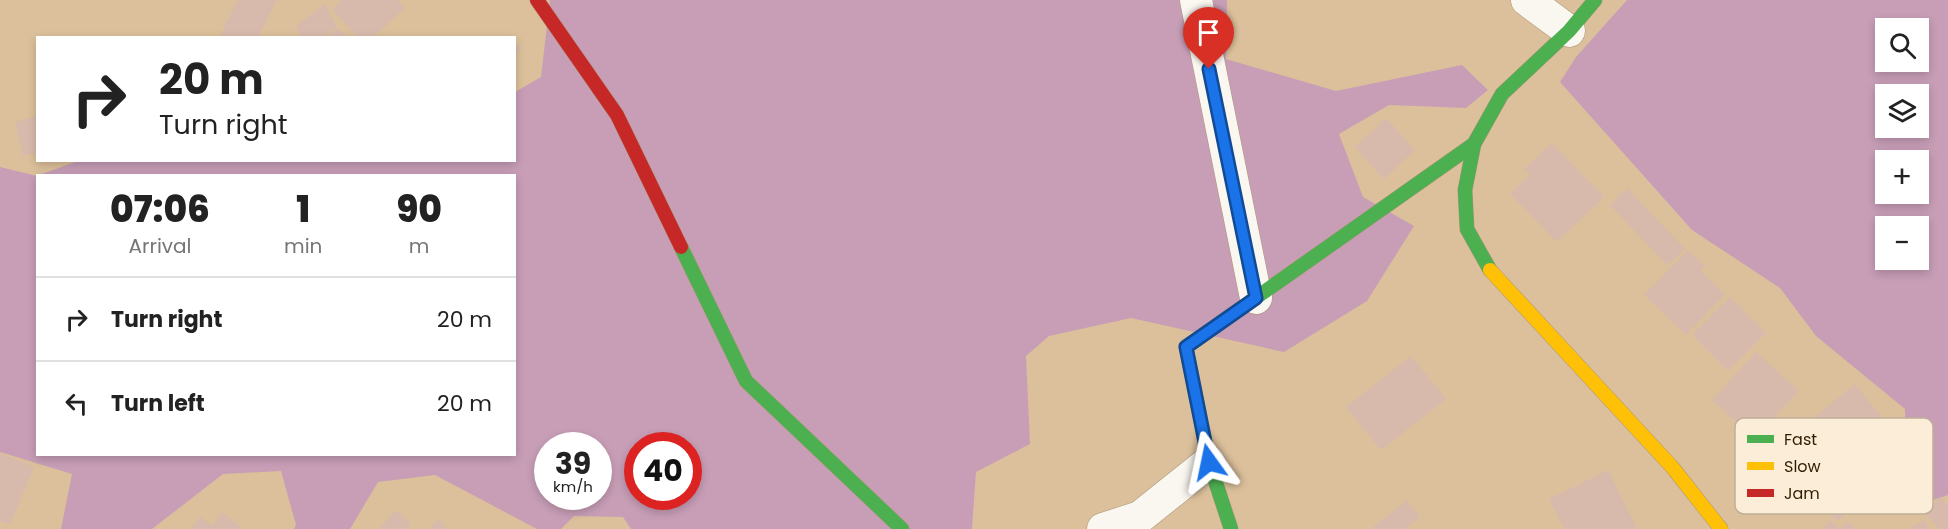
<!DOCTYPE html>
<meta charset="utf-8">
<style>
body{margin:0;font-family:Poppins,sans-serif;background:#f2f2f2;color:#222;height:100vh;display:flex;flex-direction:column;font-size:22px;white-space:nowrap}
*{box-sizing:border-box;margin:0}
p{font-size:20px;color:#767676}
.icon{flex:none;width:33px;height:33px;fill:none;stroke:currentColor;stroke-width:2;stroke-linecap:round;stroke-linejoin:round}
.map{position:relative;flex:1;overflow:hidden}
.sheet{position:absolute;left:36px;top:174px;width:480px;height:282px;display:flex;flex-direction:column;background:#fff;border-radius:0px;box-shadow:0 3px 9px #0003}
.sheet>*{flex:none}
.top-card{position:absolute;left:36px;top:36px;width:480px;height:126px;border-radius:0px;box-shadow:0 3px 9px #0003;background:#fff;color:#222;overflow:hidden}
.controls{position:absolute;left:1875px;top:18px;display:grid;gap:12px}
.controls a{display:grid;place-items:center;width:54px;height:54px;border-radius:0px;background:#fff;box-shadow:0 3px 9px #0003;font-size:30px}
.speed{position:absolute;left:534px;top:432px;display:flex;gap:12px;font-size:30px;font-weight:700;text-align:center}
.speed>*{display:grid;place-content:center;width:78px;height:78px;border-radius:50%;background:#fff;box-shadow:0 3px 9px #0003;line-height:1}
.speed small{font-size:15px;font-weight:400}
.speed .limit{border:9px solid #d22;background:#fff;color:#111}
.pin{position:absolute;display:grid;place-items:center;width:51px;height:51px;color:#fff;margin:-62px -26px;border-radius:50% 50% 50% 0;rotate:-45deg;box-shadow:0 0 6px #0007}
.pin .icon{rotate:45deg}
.me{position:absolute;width:66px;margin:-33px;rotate:348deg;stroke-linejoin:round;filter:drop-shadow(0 0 4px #0008)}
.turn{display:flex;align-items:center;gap:21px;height:126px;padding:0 24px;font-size:27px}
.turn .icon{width:78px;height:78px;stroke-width:2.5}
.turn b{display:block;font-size:42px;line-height:51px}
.eta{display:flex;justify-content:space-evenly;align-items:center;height:102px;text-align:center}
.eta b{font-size:36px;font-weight:800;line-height:42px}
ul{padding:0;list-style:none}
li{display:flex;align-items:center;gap:18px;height:84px;padding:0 24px;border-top:2px solid #e0e0e0}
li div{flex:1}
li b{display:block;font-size:22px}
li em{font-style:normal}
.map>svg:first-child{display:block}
.forest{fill:#c79eb6;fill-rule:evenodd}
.building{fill:#d8baac}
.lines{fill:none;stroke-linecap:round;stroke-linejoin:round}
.street-casing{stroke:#ac9678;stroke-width:33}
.fast-casing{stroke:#ac9678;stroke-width:15}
.slow-casing{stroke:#ac9678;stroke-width:15}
.jam-casing{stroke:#ac9678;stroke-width:15}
.street{stroke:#faf6f0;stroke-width:32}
.fast{stroke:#4caf50;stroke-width:14}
.slow{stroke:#ffc107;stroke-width:14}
.jam{stroke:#c62828;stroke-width:14}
.route-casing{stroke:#114b97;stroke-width:15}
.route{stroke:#1a73e8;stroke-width:10}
.key{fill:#fcedd9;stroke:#bfaf98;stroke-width:1.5}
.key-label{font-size:16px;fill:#301d01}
</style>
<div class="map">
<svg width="1948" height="529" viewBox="0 0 1948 529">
<rect width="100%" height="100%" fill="#dcc09b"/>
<g class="forest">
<path d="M550 0H1227L1226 59 1336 91 1462 65 1488 90 1466 108 1389 105 1339 134 1363 197 1414 226 1367 301 1284 352 1131 318 1049 336 1026 356 1030 444 976 472 972 529H631L623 517 574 516 561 529H537L435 475 378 482 350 529H294L296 525 281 471 223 474 152 529H61L72 474 0 452V167L37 176 38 454H514V176L39 175 81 160H514L515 92 541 77ZM548 446H598V496H548ZM638 446H688V496H638Z"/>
<path d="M1627 0H1948V495L1927 502 1884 497 1878 471 1906 437 1905 409 1816 336 1780 288 1692 230 1560 82 1576 57ZM1886 28H1918V62H1886ZM1886 94H1918V128H1886ZM1886 160H1918V194H1886ZM1886 226H1918V260H1886Z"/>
</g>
<g class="building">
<path d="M237 0H277L258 38H229L221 34Z"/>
<path d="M342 0H397L405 8 372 38H358L332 9Z"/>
<path d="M325 4 337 27 323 38H301L296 26Z"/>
<path d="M338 28 349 38H326Z"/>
<path d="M514 43 521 48 514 55Z"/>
<path d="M38 116V153L23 156 15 122Z"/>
<path d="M1386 118 1415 150 1384 179 1355 147Z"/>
<path d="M1552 143 1604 197 1557 242 1510 194 1530 175 1524 169Z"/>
<path d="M1627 188 1685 249 1667 265 1610 205Z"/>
<path d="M1688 250 1705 266 1701 271 1725 294 1686 335 1644 295Z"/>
<path d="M1730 297 1766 333 1728 371 1692 335Z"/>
<path d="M1756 352 1799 391 1754 439 1712 400Z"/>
<path d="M1411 356 1446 399 1381 450 1346 407Z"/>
<path d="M1855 384 1892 429 1814 493 1777 448Z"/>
<path d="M0 453 34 467 10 525 0 521Z"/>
<path d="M1608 470 1637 529H1564L1549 499Z"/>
<path d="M1850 478 1866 497 1837 521 1821 503Z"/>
<path d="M1941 497 1948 505V529H1939L1924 512Z"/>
<path d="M1407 500 1420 517 1404 529H1371Z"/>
<path d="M396 510 411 523 406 529H379Z"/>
<path d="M222 512 243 529H191L200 517 212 526Z"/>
<path d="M439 519 447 529H428Z"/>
<path d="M1831 520 1840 529H1822Z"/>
<path d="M1924 520 1930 529H1908Z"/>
<path d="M1848 521 1855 529H1840Z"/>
</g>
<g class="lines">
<defs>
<g id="street">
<path d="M1196 0 1256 298"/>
<path d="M1527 0 1569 31"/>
<path d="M1103 529 1140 517 1209 462"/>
</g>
<g id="fast">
<path d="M681 247 746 381 902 529"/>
<path d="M1490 270 1467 229 1465 190 1474 144 1502 94 1569 31 1595 0"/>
<path d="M1231 529 1209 462 1186 347 1474 144"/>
</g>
<path id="slow" d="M1490 270 1673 468 1721 529"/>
<path id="jam" d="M537 0 617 115 681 247"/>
</defs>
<use href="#street" class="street-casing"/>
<use href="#fast" class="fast-casing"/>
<use href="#slow" class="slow-casing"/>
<use href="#jam" class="jam-casing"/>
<use href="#street" class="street"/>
<use href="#fast" class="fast"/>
<use href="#slow" class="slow"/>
<use href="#jam" class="jam"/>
</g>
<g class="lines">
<defs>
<path id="route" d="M1209 69 1256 298 1186 347 1209 462"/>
</defs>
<use href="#route" class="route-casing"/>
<use href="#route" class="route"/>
</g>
<rect x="1735" y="418" width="198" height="96" rx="9" class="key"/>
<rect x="1747" y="435" width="27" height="8" fill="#4caf50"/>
<rect x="1747" y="462" width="27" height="8" fill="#ffc107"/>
<rect x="1747" y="489" width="27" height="8" fill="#c62828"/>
<g class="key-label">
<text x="1784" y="445">Fast</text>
<text x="1784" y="472">Slow</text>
<text x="1784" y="499">Jam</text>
</g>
</svg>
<div class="controls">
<a><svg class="icon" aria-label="search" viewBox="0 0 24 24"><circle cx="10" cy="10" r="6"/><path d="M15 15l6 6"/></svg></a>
<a><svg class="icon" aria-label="layers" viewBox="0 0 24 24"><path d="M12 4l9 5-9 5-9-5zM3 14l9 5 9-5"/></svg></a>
<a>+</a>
<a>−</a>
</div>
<div class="speed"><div>39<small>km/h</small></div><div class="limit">40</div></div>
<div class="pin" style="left:1209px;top:69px;background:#d93025"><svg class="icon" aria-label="arrive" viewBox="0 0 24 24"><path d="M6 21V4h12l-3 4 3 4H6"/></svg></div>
<svg class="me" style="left:1209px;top:462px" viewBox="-20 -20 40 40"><path d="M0-17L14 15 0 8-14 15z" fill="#1a73e8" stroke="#fff" stroke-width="4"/></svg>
<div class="top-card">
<div class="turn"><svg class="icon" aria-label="right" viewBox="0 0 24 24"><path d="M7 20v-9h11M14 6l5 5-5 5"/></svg><div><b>20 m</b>Turn right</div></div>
</div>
<section class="sheet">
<div class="eta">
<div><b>07:06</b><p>Arrival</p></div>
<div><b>1</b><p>min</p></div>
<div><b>90</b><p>m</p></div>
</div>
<ul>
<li><svg class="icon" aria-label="right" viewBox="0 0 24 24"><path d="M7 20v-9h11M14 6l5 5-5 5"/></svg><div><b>Turn right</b></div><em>20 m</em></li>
<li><svg class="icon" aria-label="left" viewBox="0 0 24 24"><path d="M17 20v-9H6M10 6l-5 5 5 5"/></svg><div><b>Turn left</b></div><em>20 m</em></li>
</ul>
</section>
</div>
